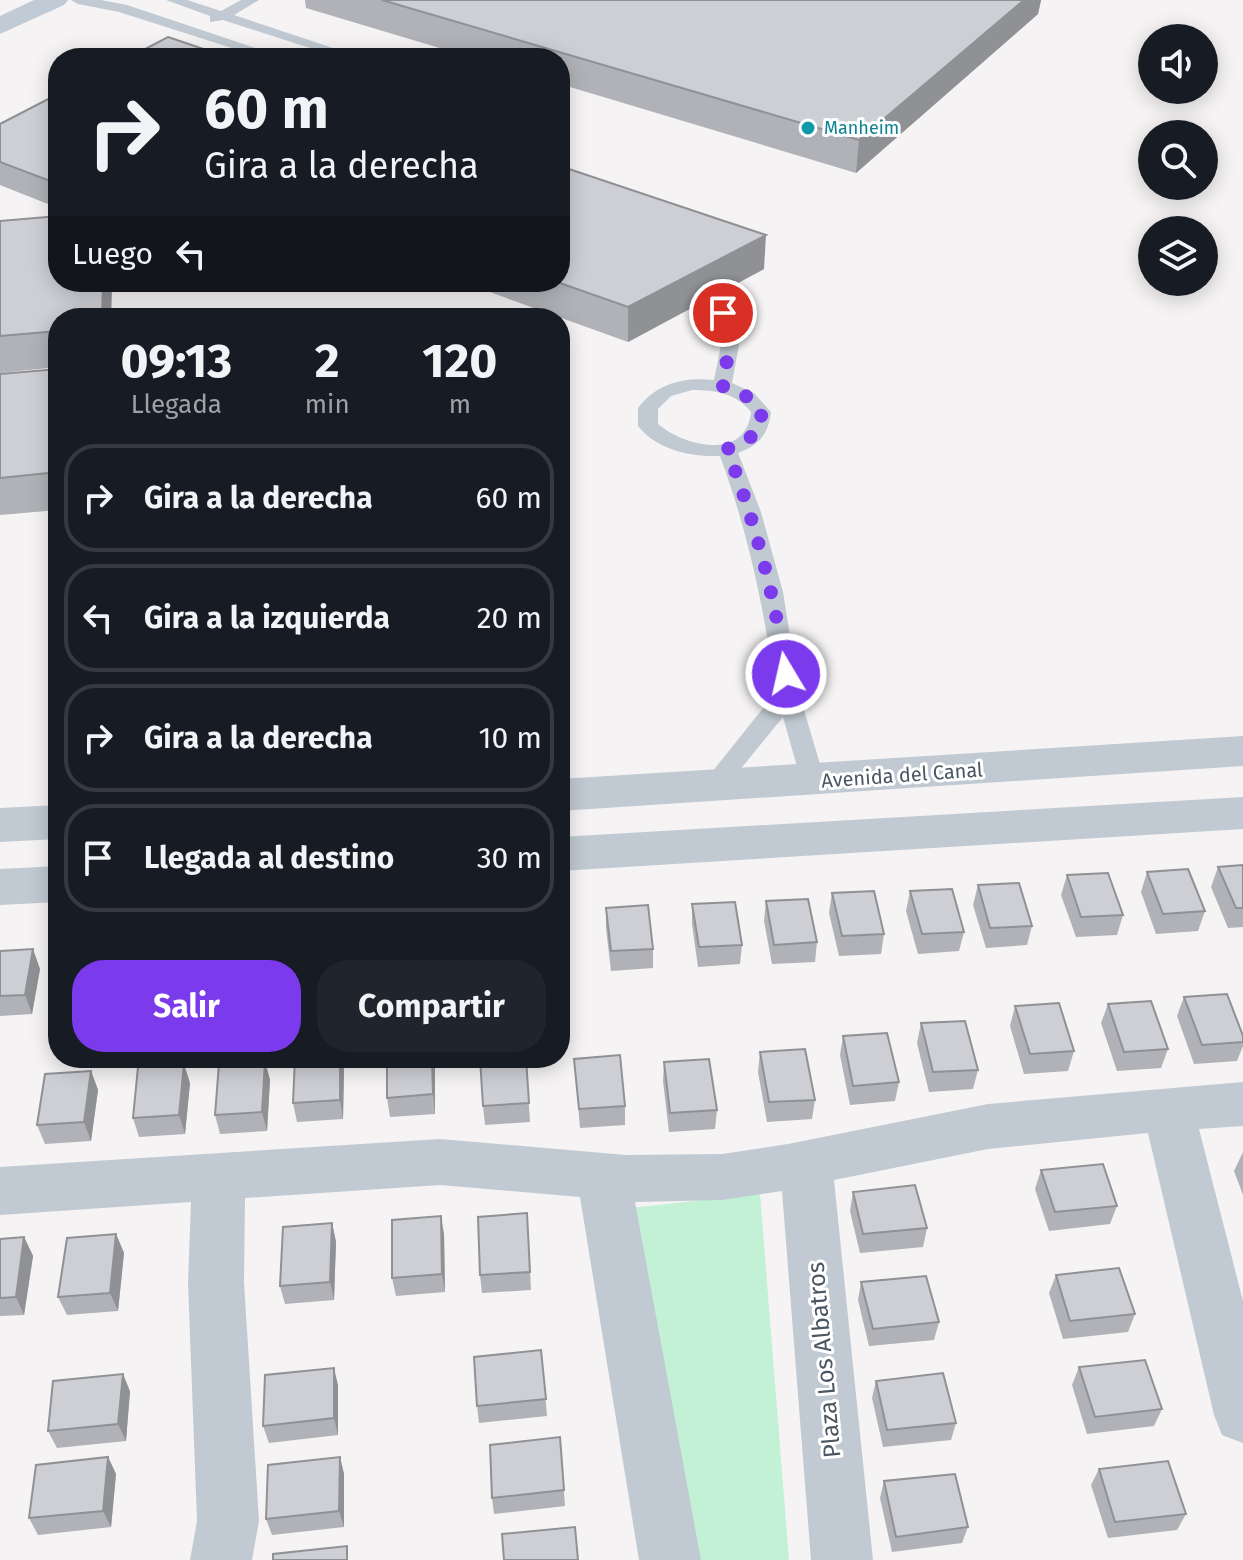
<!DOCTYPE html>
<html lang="es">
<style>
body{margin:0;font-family:"Fira Sans",sans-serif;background:#20242c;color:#f1f3f6;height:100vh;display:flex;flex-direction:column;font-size:30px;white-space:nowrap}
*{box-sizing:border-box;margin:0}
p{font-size:26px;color:#9ea1a6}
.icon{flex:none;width:44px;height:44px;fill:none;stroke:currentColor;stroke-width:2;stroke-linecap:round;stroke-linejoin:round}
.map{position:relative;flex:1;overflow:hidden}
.details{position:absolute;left:48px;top:308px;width:522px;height:760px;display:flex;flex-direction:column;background:#171b24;border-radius:32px;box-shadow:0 4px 20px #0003}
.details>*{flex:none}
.banner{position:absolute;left:48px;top:48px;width:522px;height:244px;border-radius:32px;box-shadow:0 4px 20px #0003;background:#171b24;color:#f1f3f6;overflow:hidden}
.tools{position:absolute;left:1138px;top:24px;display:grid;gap:16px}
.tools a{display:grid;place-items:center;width:80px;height:80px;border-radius:50%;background:#171b24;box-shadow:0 4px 20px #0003;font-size:40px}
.pin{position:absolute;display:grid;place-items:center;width:68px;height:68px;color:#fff;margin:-34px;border:4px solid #fff;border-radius:50%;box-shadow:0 2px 8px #0007}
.me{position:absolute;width:88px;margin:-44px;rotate:351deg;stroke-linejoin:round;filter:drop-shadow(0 0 6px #0008)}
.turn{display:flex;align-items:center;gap:28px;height:168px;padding:0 24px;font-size:36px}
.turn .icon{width:104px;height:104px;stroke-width:2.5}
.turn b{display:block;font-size:56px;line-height:68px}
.then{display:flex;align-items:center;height:76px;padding:0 24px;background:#0003;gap:16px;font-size:30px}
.eta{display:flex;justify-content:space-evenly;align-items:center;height:136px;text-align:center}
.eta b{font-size:48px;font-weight:700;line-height:56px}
.cta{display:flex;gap:16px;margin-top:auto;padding:16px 24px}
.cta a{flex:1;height:92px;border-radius:32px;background:#7c3aed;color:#fff;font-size:32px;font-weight:700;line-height:92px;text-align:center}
.cta a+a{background:#20242c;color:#f1f3f6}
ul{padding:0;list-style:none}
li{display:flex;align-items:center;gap:24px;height:108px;margin:0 16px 12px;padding:0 8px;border:4px solid #363941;border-radius:32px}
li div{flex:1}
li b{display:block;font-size:30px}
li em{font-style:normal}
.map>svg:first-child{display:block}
.green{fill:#c3f1d5}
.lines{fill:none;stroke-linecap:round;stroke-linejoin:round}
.lane{fill:#c1cad2;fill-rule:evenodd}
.street{fill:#c1cad2;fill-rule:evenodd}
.secondary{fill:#c1cbd6;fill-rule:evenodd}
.wall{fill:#b0b2b7}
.shaded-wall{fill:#909195}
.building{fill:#cdcfd5;stroke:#909195;stroke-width:2}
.route{stroke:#7c3aed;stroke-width:14;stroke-dasharray:0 25.2}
.culture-dot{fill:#0f9aa8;stroke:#fff;stroke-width:3}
.labels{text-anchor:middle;stroke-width:6;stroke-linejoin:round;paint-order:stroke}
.far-culture-label{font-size:18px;fill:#0d838f;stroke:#fff;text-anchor:start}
.street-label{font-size:20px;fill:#4a5661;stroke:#fff}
.near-street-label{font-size:24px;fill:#4a5661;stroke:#fff}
</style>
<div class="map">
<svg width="1243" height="1560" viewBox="0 0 1243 1560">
<rect width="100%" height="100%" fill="#f5f3f3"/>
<path class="green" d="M760 1194 789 1560H697L630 1208Z"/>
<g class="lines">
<g class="lane">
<path d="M71 0H101L127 5 285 58H263L119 12 78 4Z"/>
<path d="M166 0H187L221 11 241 0H259L234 15 363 58H341L223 20 210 22V16Z"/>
<path d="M723 308 732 313 739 345 732 383 754 393 771 412C768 434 760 445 738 453L761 512 783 592 799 693 825 781 821 787 813 790 805 787 801 781 783 717 721 793 712 796 703 793 700 787 776 692C764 609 749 535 720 456 691 457 657 450 638 426V408C657 383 684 377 714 380L721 345 714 313ZM692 390C715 390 736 393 751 412 746 461 685 447 658 424V409L671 396Z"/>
</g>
<g class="street">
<path d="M1243 736V766L560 811V779Z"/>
<path d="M1243 797V829L560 871V837Z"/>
<path d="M58 805V839L0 842V808Z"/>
<path d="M58 866V902L0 905V869Z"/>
<path d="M1243 1082V1126L1199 1129 1243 1301V1443L1222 1435 1214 1415 1148 1133 988 1149 834 1180 873 1560H811L782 1191 722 1200 635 1202 701 1560H639L580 1197 440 1185 245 1198 244 1282 259 1521 252 1560H190L197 1521 188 1282 191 1202 0 1215V1167L440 1139 626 1155 722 1154 788 1144 988 1104Z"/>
</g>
<path class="secondary" d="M34 0H68L64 5 0 34V16Z"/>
</g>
<g class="wall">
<path d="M305 0H1041L1038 14 856 173 560 84V58H473L306 8Z"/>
<path d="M58 94V208L0 185V124Z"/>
<path d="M0 221 112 282 111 318H58V367L0 373Z"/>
<path d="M764 269 628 342 462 282H560Z"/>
<path d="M58 369V510L0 515V374Z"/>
<path d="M1243 865V927L1228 928 1211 887 1218 867Z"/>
<path d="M1147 872 1205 911 1198 931 1156 934 1141 892Z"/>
<path d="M1067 875 1123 915 1117 935 1076 937 1061 895Z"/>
<path d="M978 885 1032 926 1027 945 986 948 973 905Z"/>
<path d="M910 891 964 932 959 951 918 954 906 911Z"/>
<path d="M832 893 884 934 881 954 839 956 829 913Z"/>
<path d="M766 901 817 942 815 962 772 964 764 921Z"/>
<path d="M692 904 742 945 740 964 698 967 692 924Z"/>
<path d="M606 908 653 949V968L611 971 606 928Z"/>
<path d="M560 909 564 972 560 973Z"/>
<path d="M0 951 40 969 32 1014 0 1016Z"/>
<path d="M1184 997 1243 1036V1046L1237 1061 1194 1064 1177 1016Z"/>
<path d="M1108 1004 1168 1049 1161 1068 1117 1071 1101 1023Z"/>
<path d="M1015 1006 1074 1051 1068 1071 1024 1074 1010 1026Z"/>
<path d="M921 1023 978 1070 973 1089 929 1092 917 1043Z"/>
<path d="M843 1036 899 1082 895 1101 850 1105 840 1055Z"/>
<path d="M760 1052 815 1100 812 1119 767 1122 758 1072Z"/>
<path d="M526 1058 530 1122 485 1125 483 1106Z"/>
<path d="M574 1059 625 1106V1125L580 1128Z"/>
<path d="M265 1061 270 1080 267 1131 220 1134 215 1115Z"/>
<path d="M664 1062 717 1110 715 1129 669 1132 663 1081Z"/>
<path d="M435 1064V1114L390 1117 387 1098Z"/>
<path d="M344 1069 343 1119 297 1122 293 1103Z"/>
<path d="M91 1071 98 1090 91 1141 45 1144 37 1125Z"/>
<path d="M190 1083 185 1134 139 1137 133 1118Z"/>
<path d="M1243 1152V1195L1234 1171Z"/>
<path d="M1041 1170 1117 1206 1110 1224 1049 1231 1035 1189Z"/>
<path d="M853 1192 927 1228 923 1247 860 1253 850 1211Z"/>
<path d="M527 1213 531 1290 482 1293 480 1275Z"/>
<path d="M332 1223 336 1242 334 1300 285 1304 280 1286Z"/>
<path d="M116 1234 124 1253 118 1311 67 1315 58 1297Z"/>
<path d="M444 1234 445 1292 396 1296 392 1278Z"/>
<path d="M24 1237 33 1256 24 1315 0 1316V1239Z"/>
<path d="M1056 1275 1135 1314 1128 1332 1063 1339 1049 1293Z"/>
<path d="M861 1282 939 1322 934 1340 869 1346 858 1300Z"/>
<path d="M541 1350 547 1416 479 1423 477 1406Z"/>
<path d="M1079 1367 1162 1409 1154 1426 1087 1434 1072 1385Z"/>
<path d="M876 1381 956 1423 951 1440 883 1447 872 1398Z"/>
<path d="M338 1385V1435L269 1443 263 1426Z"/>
<path d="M130 1391 126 1441 57 1448 48 1431Z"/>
<path d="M560 1437 565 1506 494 1514 492 1498Z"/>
<path d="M108 1457 116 1474 111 1527 38 1535 29 1518Z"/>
<path d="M340 1457 344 1474V1527L272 1535 266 1519Z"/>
<path d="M1099 1469 1186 1514 1177 1530 1108 1538 1091 1485Z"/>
<path d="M884 1481 968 1527 962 1543 892 1552 880 1498Z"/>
</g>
<g class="shaded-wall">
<path d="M1024 0H1041L1038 14 856 173 859 140Z"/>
<path d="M766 235 764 269 628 342V307Z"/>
<path d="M103 282H112L111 318H102Z"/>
<path d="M33 949 40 969 32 1014 25 995Z"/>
<path d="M340 1058H342L344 1069 343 1119 340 1100Z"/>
<path d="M432 1058H434L435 1064V1114L433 1094Z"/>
<path d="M265 1061 270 1080 267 1131 262 1112Z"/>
<path d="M184 1064 190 1083 185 1134 179 1115Z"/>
<path d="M91 1071 98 1090 91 1141 84 1122Z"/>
<path d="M441 1216 444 1234 445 1292 442 1274Z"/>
<path d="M332 1223 336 1242 334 1300 330 1282Z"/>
<path d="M116 1234 124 1253 118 1311 110 1293Z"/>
<path d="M24 1237 33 1256 24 1315 16 1297Z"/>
<path d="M334 1368 338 1385V1435L334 1418Z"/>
<path d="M123 1374 130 1391 126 1441 118 1424Z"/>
<path d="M108 1457 116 1474 111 1527 103 1511Z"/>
<path d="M340 1457 344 1474V1527L339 1511Z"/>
</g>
<g class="building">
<path d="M382 0H1024L859 140Z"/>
<path d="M168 37 230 58H128Z"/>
<path d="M58 94V184L0 162V124Z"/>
<path d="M560 166 766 235 628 307 557 282H560Z"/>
<path d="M58 216V282H103L102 318H58V331L0 336V221Z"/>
<path d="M58 369V472L0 478V374Z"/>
<path d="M1243 865V908H1236L1218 867Z"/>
<path d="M1188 869 1205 911 1163 914 1147 872Z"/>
<path d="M1108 873 1123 915 1081 917 1067 875Z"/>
<path d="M1019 883 1032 926 990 928 978 885Z"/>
<path d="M952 889 964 932 922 934 910 891Z"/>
<path d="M874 891 884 934 842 936 832 893Z"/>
<path d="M808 899 817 942 774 945 766 901Z"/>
<path d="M735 902 742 945 699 947 692 904Z"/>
<path d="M648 905 653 949 611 951 606 908Z"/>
<path d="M560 909 564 953H560Z"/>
<path d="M33 949 25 995 0 996V951Z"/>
<path d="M1227 994 1243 1036V1042L1202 1045 1184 997Z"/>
<path d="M1151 1001 1168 1049 1124 1052 1108 1004Z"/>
<path d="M1059 1003 1074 1051 1030 1054 1015 1006Z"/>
<path d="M965 1021 978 1070 933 1072 921 1023Z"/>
<path d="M887 1033 899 1082 853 1086 843 1036Z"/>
<path d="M805 1049 815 1100 769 1102 760 1052Z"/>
<path d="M620 1055 625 1106 579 1109 574 1059Z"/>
<path d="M295 1058H340V1100L293 1103Z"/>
<path d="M387 1058H432L433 1094 387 1098Z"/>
<path d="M480 1058H526L529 1103 483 1106Z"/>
<path d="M709 1059 717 1110 670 1113 664 1062Z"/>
<path d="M265 1061 262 1112 215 1115 219 1064Z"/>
<path d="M184 1064 179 1115 133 1118 138 1067Z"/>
<path d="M91 1071 84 1122 37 1125 45 1074Z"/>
<path d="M1103 1164 1117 1206 1055 1212 1041 1170Z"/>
<path d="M915 1185 927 1228 863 1234 853 1192Z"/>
<path d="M527 1213 530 1272 480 1275 478 1217Z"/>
<path d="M441 1216 442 1274 392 1278V1220Z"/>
<path d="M332 1223 330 1282 280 1286 283 1227Z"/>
<path d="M116 1234 110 1293 58 1297 67 1238Z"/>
<path d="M24 1237 16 1297 0 1298V1239Z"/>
<path d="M1119 1268 1135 1314 1070 1321 1056 1275Z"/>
<path d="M926 1276 939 1322 873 1329 861 1282Z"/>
<path d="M541 1350 546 1399 477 1406 474 1357Z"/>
<path d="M1145 1360 1162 1409 1095 1417 1079 1367Z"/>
<path d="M334 1368V1418L263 1426 265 1375Z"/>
<path d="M943 1373 956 1423 887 1430 876 1381Z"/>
<path d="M123 1374 118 1424 48 1431 53 1381Z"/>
<path d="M560 1437 564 1490 492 1498 490 1445Z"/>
<path d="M108 1457 103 1511 29 1518 36 1465Z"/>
<path d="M340 1457 339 1511 266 1519 268 1465Z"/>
<path d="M1168 1461 1186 1514 1115 1522 1099 1469Z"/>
<path d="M955 1474 968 1527 896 1537 884 1481Z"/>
<path d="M575 1527 578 1560H504L502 1534Z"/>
<path d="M347 1546V1560H273V1554Z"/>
</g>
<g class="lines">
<path class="route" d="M723 313 730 345 722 386C769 399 778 432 727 449 755 522 775 596 786 674"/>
</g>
<circle class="culture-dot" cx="808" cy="128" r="8"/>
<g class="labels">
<g class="far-culture-label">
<text x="824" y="134">Manheim</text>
</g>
<g class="street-label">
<text transform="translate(902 775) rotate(-4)" y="7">Avenida del Canal</text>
</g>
<g class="near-street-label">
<text transform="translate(824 1360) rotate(-95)" y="8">Plaza Los Albatros</text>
</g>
</g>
</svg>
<div class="tools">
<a><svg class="icon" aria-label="sound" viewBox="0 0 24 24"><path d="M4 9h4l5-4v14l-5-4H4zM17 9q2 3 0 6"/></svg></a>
<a><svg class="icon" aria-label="search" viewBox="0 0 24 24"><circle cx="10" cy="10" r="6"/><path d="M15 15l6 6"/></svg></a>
<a><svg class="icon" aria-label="layers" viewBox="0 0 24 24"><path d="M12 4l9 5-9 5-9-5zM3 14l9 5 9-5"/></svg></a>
</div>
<div class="pin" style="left:723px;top:313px;background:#d93025"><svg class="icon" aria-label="arrive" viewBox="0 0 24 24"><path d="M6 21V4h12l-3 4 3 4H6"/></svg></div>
<svg class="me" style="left:786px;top:674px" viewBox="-20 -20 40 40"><circle r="17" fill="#7c3aed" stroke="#fff" stroke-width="3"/><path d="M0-11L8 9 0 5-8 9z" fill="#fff"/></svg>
<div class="banner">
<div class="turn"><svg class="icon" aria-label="right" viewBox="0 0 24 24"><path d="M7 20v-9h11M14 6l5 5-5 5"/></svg><div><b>60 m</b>Gira a la derecha</div></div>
<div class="then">Luego<svg class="icon" aria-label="left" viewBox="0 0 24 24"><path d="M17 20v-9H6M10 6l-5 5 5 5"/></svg></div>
</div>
<section class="details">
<div class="eta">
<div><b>09:13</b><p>Llegada</p></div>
<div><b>2</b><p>min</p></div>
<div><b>120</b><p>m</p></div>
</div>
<ul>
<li><svg class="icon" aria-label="right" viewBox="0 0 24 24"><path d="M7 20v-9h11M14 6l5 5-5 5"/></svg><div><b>Gira a la derecha</b></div><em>60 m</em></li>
<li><svg class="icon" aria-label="left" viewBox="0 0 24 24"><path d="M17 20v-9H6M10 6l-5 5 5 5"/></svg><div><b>Gira a la izquierda</b></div><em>20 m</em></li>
<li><svg class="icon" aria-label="right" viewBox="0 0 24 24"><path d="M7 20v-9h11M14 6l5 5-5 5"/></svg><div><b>Gira a la derecha</b></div><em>10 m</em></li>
<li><svg class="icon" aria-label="arrive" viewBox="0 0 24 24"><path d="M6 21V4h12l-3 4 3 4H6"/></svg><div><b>Llegada al destino</b></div><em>30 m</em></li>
</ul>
<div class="cta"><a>Salir</a><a>Compartir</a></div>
</section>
</div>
